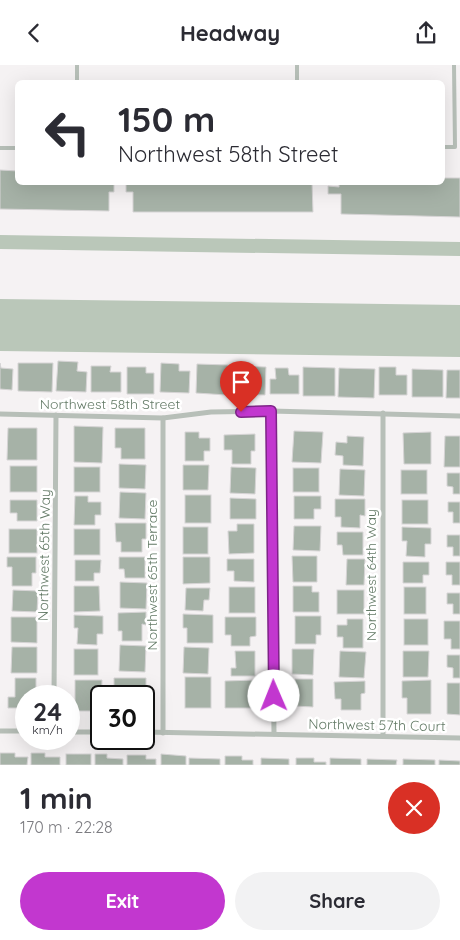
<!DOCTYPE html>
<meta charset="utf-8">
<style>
body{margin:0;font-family:Quicksand,sans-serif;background:#f2f2f3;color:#2b2b33;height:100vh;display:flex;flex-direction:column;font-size:19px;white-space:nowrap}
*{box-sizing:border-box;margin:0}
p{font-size:16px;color:#7c7c81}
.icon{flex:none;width:28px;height:28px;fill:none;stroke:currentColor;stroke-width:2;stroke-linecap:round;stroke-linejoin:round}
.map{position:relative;height:700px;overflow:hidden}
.drawer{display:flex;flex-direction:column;background:#fff;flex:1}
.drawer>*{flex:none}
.hud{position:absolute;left:15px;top:15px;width:430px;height:105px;border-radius:8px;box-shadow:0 5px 20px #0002;background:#fff;color:#2b2b33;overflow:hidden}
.speed{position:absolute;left:15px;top:620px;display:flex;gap:10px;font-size:25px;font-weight:700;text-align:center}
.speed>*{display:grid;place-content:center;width:65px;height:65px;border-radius:50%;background:#fff;box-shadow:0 5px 20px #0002;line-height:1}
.speed small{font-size:12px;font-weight:400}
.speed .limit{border:2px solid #111;border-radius:8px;background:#fff;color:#111}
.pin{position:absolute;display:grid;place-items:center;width:42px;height:42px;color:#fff;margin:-51px -21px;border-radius:50% 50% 50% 0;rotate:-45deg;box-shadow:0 0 5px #0007}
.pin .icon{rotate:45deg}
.me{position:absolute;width:55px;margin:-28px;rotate:359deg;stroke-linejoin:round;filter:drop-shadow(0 0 4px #0008)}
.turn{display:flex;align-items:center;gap:18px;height:105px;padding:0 20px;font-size:22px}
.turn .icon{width:65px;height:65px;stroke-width:2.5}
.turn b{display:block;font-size:35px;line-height:42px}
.round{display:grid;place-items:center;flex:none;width:52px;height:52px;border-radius:26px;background:#f2f2f3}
.headline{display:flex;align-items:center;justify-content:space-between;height:85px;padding:0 20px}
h1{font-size:30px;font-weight:700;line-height:38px}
.cta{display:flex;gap:10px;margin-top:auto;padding:10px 20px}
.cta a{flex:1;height:58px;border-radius:30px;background:#c237cf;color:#fff;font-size:20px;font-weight:700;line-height:58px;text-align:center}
.cta a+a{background:#f2f2f3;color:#2b2b33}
header{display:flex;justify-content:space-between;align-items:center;height:65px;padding:0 20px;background:#fff;font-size:22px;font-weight:700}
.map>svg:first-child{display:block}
.water{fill:#bac7b9}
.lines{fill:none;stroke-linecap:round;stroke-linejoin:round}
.canal{stroke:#bac7b9;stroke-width:14}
.building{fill:#a6b2a7;stroke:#d6d4d5}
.lane{stroke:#b7bfb8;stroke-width:4}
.street{stroke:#b7bfb8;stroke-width:5}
.route-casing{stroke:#7e2487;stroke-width:12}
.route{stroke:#c237cf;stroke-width:9}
.labels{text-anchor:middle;stroke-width:5;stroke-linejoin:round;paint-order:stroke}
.street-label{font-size:14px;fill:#637a66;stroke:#fff}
</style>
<header><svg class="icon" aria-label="back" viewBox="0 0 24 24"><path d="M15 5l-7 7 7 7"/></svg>Headway<svg class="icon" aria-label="share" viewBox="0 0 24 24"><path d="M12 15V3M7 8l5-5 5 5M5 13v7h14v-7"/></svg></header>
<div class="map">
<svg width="460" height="700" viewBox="0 0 460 700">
<rect width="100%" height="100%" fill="#f5f2f3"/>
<path class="water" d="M0 234 460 240V292L0 286Z"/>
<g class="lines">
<path class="canal" d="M0 177 460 184"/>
</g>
<g class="building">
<path d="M0 105 18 106V118H114V127H109V146L0 144Z"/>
<path d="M442 113H460V152L341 149V129H328V121L339 122V118H442Z"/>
<path d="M126 118H312L313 147H133V127H126Z"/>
<path d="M58 296 78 297 77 306 87 307 86 327 56 326Z"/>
<path d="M0 298 1 303 13 304 12 325 0 324Z"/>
<path d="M18 298H53L52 327 18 326Z"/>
<path d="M161 298 179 299V306H190L189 328 160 327Z"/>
<path d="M197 299 228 300 227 330 196 328Z"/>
<path d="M91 301H111L110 307H121V327H91Z"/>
<path d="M234 301 266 302 265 330 233 329Z"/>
<path d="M127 302H146V308H154V329H127Z"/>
<path d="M303 302 335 303V331H303Z"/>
<path d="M379 302H396V310H407V330H379Z"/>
<path d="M275 303H288L289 310H299V329H270V314H276Z"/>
<path d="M339 303 375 304 374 333 338 332Z"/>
<path d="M412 304 443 305V332H412Z"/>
<path d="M447 305H460V333H446Z"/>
<path d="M74 361 103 362 102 398 74 397Z"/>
<path d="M8 363H37V395H7Z"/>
<path d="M115 363H145V394H121V383H115Z"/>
<path d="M294 366 323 367 321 398 292 397Z"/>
<path d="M185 367H199V373H210V386H204V396H185Z"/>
<path d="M431 367V399H404L403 368Z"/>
<path d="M255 369V386H251V399H232V385H224V370Z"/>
<path d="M347 371 364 372 363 401 343 400V391L335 390 336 377 347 378Z"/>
<path d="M445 371H460V402H444Z"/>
<path d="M119 399 146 400 145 424 119 423Z"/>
<path d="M183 400H209L208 425H183Z"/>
<rect x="10" y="401" width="27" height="26"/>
<rect x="74" y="402" width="26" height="25"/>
<path d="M231 402 256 403 255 429 230 428Z"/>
<rect x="293" y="403" width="26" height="24"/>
<path d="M340 404 365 405 364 431 339 430Z"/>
<rect x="401" y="405" width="26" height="24"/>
<path d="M447 408H460V429H453V422L447 421Z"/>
<path d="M120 427 146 428 145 454 119 453Z"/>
<rect x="185" y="430" width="26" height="28"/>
<path d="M75 431H88V437H101V450H95V460H74Z"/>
<path d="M294 431H321V444H314V454H294Z"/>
<path d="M230 433 256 434V454H230Z"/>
<path d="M335 434H365V451L360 450V463L341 462V452H335Z"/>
<path d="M10 435H37V456H17V448H10Z"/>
<rect x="402" y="435" width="26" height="24"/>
<path d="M448 437H460V458H453V447H448Z"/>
<path d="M115 458H146V474H142V487H121V477H116Z"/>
<path d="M237 459H254V488L229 489 228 466H237Z"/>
<path d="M294 461H321L320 486 293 485Z"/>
<rect x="183" y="462" width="25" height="27"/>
<path d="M402 462 431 463V479H425V492L406 491 407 476H402Z"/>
<rect x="9" y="464" width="28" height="24"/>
<rect x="74" y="464" width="26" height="26"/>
<path d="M337 467H363V490H343L342 480H337Z"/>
<path d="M447 470H460V491H453V482H447Z"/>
<path d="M292 491H317V517H293Z"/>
<path d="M7 492H36V508H32V521H12V502H7Z"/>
<path d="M119 492H145V513H125L124 504H119Z"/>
<path d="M183 492H210V518L183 519Z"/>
<path d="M227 494H254V517L234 516V506H227Z"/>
<path d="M347 494H365L364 520H346Z"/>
<path d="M75 495H101L100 508H94V516H75Z"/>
<path d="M403 497H429V510H423V518H403Z"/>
<path d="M446 497H460V520H452V510H446Z"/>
<path d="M120 517 147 518 146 544 120 543Z"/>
<path d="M74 521H99L100 546 74 547Z"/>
<path d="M293 521H312V527H319V547H293Z"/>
<rect x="229" y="522" width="26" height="26"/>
<rect x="404" y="522" width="22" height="27"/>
<path d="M186 523H210L209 535H204L203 546 185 545Z"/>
<path d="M13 525 38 526 37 547 12 546Z"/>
<rect x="337" y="525" width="27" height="24"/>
<path d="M447 528H460V549H453V539H447Z"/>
<path d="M146 547V560L142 559V576H122V566H118V548Z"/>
<path d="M183 549 213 550V578H187V563H183Z"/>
<path d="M74 550 103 551V569H97V580L77 579 78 563H74Z"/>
<path d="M295 551H321V570H316V579H295Z"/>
<path d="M11 552H37V578L11 577Z"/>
<path d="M225 552H256V571L250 572V581H231V570H225Z"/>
<path d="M347 554H363V583H343V572H337V560H347Z"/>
<rect x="404" y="554" width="24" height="26"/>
<path d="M444 556H460V584H451V574H444Z"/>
<path d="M120 580 146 581 145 607 119 606Z"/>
<path d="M12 582H37V608H11Z"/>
<path d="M184 582 209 583 208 609 183 608Z"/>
<rect x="74" y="584" width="24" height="26"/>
<path d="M292 584H314L313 610 292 609Z"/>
<path d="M235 586H255V611H231V603H236Z"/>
<path d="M340 586 366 587 364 613 339 612Z"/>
<path d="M403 586H429L428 612H403Z"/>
<path d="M447 590H460V613H453V603L447 602Z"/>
<rect x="185" y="612" width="26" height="31"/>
<path d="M15 613H36V631H26V643H8V632H15Z"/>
<path d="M114 613H146V629H142V631H114Z"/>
<path d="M295 614H313V642L294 641Z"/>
<path d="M75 615H102L101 646H75Z"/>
<path d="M256 615V627H251L252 643H225V616Z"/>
<path d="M431 615V649H407V633H402V616Z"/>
<path d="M365 616V628L361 629V645H341V634H335L334 617Z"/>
<path d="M447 618H460V650L447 649Z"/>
<path d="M0 688H15V692H28L27 700H0Z"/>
<path d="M31 688H45V692H60V700H31Z"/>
<rect x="66" y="689" width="25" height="11"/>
<path d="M95 689H107V693L123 694V700H95Z"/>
<path d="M161 689 186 691V700H161Z"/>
<path d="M127 690H146V694H156V700H127Z"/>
<path d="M225 691H242V695H253V700H225Z"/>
<path d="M189 693 220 694V700H189Z"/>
<path d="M261 693 289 694V700H261Z"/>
<path d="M296 693H314V697H326V700H296Z"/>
<path d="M330 693 361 694V700H330Z"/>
<path d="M367 694 397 695 396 700H367Z"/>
<path d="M403 694 435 695V700H403Z"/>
<path d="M439 695 460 696V700H439Z"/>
</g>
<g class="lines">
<g class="lane">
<path d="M77 0V18"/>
<path d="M297 18V0"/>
<path d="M442 82H455L454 0"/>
<path d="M0 83H18"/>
</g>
<g class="street">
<path d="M271 346 274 669"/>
<path d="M383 348V671"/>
<path d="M0 349 163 353 211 347 271 346 460 351"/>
<path d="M163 353V668"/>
<path d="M54 631 56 350"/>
<path d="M0 666H26"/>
<path d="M69 667H101"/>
<path d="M144 667 460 673"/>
</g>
</g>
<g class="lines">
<defs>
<path id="route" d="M241 347 271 346 274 631"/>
</defs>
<use href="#route" class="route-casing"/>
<use href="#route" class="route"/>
</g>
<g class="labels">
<g class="street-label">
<text x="110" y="344">Northwest 58th Street</text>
<text transform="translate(44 490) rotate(-89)" y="5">Northwest 65th Way</text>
<text transform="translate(152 510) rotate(-90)" y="5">Northwest 65th Terrace</text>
<text transform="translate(371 510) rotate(-90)" y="5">Northwest 64th Way</text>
<text transform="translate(377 660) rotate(1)" y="5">Northwest 57th Court</text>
</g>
</g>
</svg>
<div class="speed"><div>24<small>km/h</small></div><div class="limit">30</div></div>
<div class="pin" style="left:241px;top:347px;background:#d93025"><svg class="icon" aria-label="arrive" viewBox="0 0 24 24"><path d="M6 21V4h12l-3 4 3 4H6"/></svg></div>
<svg class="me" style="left:274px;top:631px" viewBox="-20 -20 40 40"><circle r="19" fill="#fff"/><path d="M0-13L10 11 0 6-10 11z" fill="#c237cf"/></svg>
<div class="hud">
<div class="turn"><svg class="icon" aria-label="left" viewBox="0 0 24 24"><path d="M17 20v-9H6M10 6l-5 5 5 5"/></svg><div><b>150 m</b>Northwest 58th Street</div></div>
</div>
</div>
<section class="drawer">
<div class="headline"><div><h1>1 min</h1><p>170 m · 22:28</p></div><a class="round" style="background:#d93025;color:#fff"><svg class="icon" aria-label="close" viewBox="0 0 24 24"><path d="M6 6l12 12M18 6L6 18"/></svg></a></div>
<div class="cta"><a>Exit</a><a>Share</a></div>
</section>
